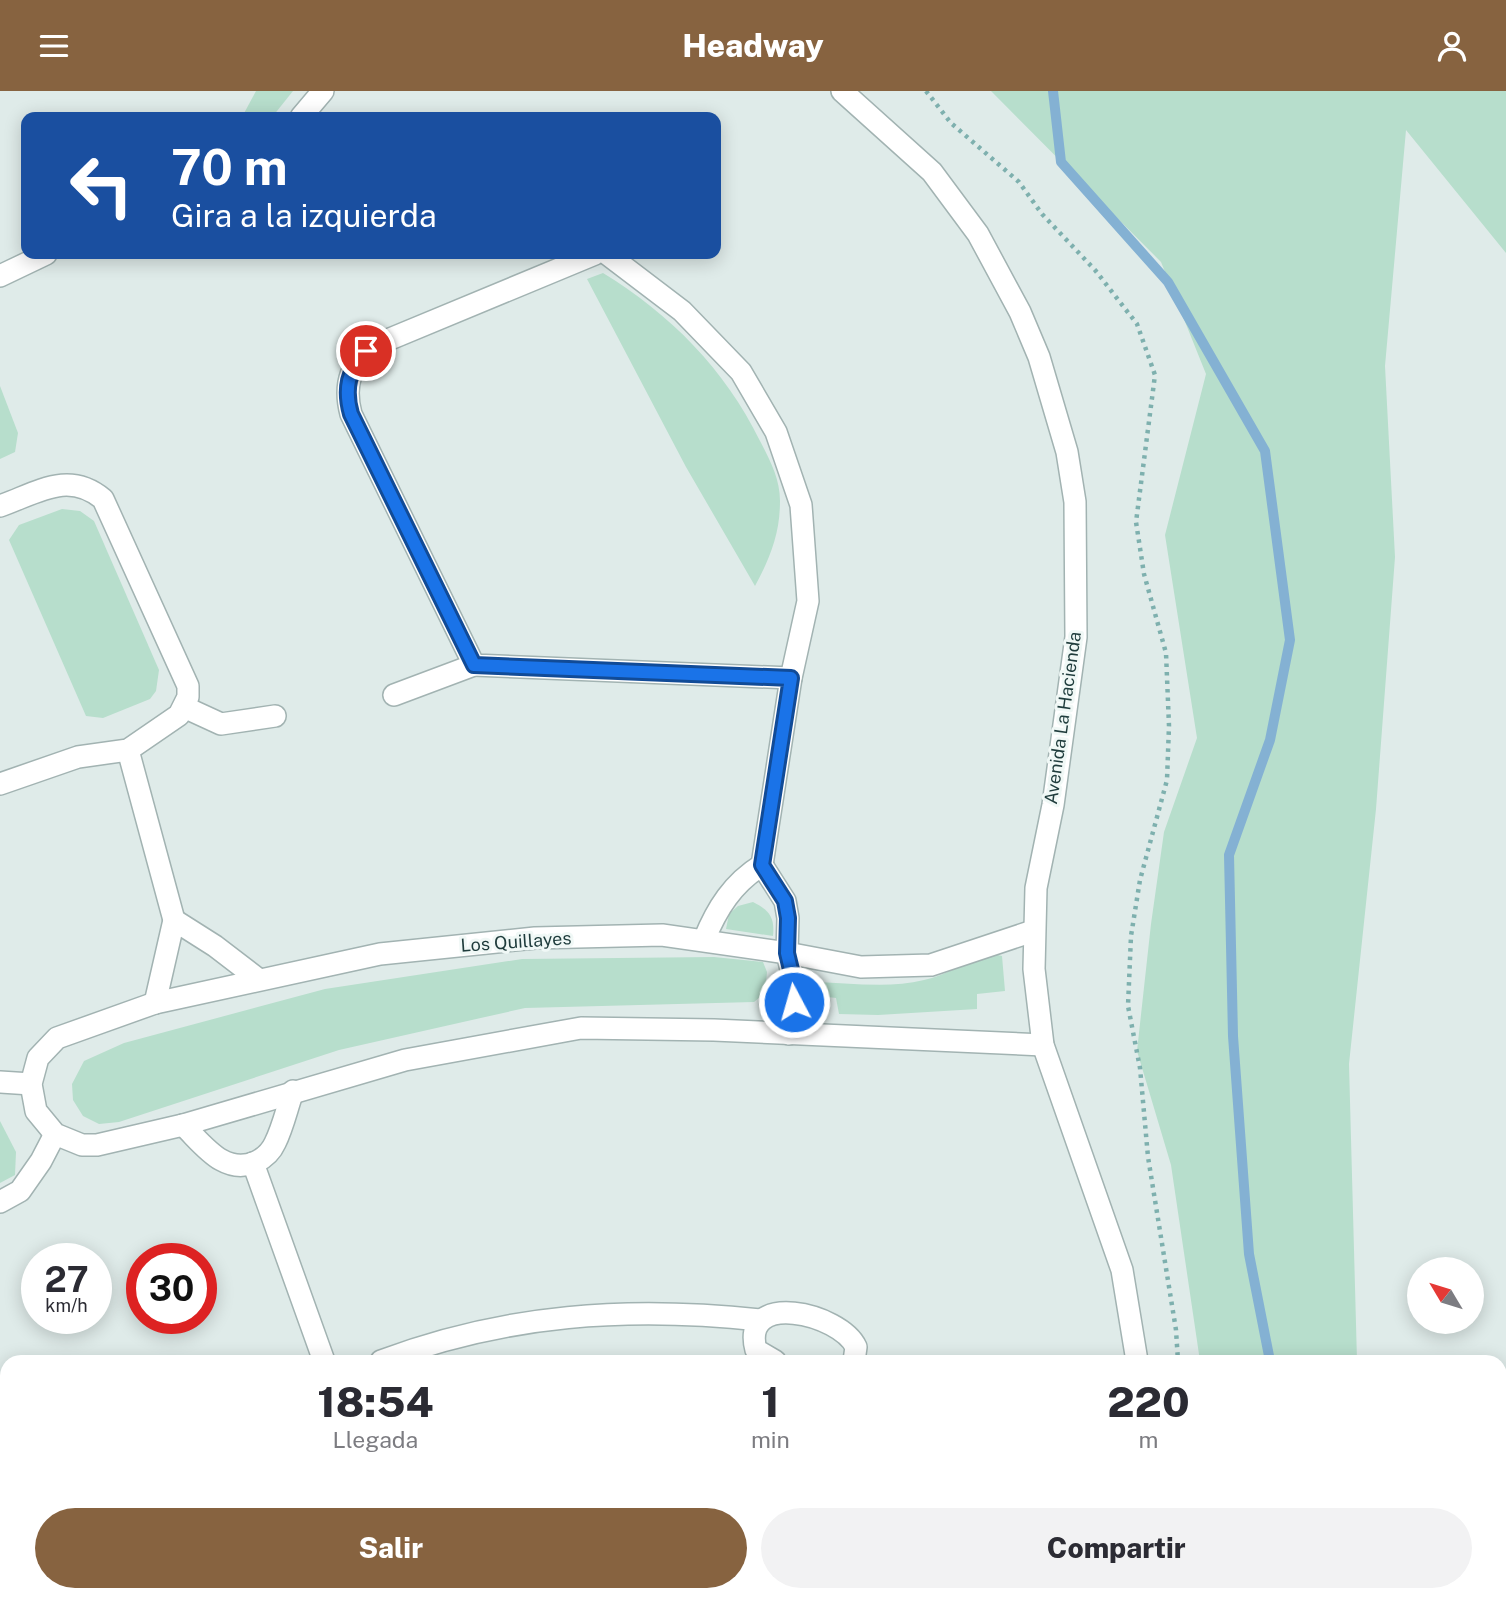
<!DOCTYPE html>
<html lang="es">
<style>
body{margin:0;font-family:"Public Sans",sans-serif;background:#f2f2f3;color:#2b2b33;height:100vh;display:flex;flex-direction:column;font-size:26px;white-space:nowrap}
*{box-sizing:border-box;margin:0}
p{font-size:23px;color:#7c7c81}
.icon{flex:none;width:38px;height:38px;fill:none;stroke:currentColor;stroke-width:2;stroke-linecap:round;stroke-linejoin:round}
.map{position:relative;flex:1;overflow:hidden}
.side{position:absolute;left:0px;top:1264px;width:1507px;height:247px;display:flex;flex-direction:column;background:#fff;border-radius:21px 21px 0 0;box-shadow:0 4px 18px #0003}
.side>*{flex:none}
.hud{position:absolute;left:21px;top:21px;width:700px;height:147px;border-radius:14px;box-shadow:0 4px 18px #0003;background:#1a4fa0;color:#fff;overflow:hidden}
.needle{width:46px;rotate:308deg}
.controls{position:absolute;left:1407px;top:1166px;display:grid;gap:14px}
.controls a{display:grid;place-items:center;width:77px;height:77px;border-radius:50%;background:#fff;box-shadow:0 4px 18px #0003;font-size:35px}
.speed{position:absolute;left:21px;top:1152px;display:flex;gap:14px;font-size:35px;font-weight:700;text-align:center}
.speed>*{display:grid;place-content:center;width:91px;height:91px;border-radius:50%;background:#fff;box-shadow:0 4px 18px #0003;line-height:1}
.speed small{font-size:18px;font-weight:400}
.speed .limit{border:10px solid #d22;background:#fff;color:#111}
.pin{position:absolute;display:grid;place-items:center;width:60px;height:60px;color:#fff;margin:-30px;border:4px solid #fff;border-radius:50%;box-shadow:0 2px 7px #0007}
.me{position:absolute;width:77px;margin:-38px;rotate:354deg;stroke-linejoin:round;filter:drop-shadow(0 0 5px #0008)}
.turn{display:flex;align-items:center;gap:24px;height:147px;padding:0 35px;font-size:32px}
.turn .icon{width:91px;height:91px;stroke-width:2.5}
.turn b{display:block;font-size:49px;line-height:60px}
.eta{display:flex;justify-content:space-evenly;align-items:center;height:119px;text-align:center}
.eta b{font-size:42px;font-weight:800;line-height:49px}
.action{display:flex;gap:14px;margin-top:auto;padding:14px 35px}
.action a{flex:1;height:80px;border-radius:42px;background:#876340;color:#fff;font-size:28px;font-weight:800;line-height:80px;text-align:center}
.action a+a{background:#f2f2f3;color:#2b2b33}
header{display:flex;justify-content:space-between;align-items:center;height:91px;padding:0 35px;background:#876340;color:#fff;font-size:32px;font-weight:800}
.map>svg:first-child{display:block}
.green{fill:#b7decc}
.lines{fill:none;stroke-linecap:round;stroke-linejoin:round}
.stream{stroke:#84b1d3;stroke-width:10}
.street-casing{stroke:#a2b3b2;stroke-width:24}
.path{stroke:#7eb0ae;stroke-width:4.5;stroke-dasharray:3.5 5;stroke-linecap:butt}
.street{stroke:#fff;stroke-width:21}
.route-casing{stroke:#114b97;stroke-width:18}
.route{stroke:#1a73e8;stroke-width:12}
.labels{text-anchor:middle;stroke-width:6;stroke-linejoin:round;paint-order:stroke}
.street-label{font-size:18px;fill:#1f3c3c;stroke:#f0f8f6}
</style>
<header><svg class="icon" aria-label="menu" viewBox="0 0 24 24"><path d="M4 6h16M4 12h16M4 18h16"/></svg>Headway<svg class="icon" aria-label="person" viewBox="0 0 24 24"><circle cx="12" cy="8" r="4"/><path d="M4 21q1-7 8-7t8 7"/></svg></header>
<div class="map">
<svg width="1506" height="1510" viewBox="0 0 1506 1510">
<rect width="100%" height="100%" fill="#dfebe9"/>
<g class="green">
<path d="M256 0H293L273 25 242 26Z"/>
<path d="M991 0H1506V162L1406 39 1385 275 1395 466 1376 718 1349 973 1357 1270H1200L1171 1074 1137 960 1151 833 1164 741 1197 647 1165 444 1206 283 1161 171Z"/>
<path d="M603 182C670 223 725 278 760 350 770 369 780 388 780 410 780 443 770 467 755 495L686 376 587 188Z"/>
<path d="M0 295 18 342 15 361 0 368Z"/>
<path d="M62 418 80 420 94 430 159 579 156 600 150 608 103 627 86 625 9 449 19 434Z"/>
<path d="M753 811C769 819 775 826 773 845L726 838 729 823 738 815Z"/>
<path d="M990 862 1002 865 1005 900 977 903V918L878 924 839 923 836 907 804 903 803 891C843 890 884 899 924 889 948 884 967 870 990 862Z"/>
<path d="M714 866 763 871 767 881 765 902 754 911 525 917 339 959 119 1031 99 1033 83 1025 73 1009 72 993 84 970 124 952 325 898 522 868Z"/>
<path d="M0 1030 16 1061 15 1084 0 1092Z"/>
<path d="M320 1503H437L440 1510H323Z"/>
<path d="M1201 1503H1375L1376 1510H1200Z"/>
</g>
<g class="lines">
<g class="stream">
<path d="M1053 0 1061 71 1168 191 1265 360 1290 549 1270 649 1229 764 1233 945 1249 1163 1270 1270"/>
<path d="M1288 1510V1503"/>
</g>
<defs>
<g id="street">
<path d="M842 0 932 81 978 143 1020 221 1039 266 1067 361 1075 411 1076 546 1053 714 1036 797 1034 878 1043 954 1122 1179 1137 1270"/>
<path d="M301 26 323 0"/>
<path d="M595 163 378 253C351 269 343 293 351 323L474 574 791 587"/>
<path d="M607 163 682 220 741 281 776 341 801 414 808 510 791 587 762 774"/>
<path d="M0 185 46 163"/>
<path d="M0 415C37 402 68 379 103 408L188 595V606L179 624 128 659 78 666 0 693"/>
<path d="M394 604 474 574"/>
<path d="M184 616 221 633 275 625"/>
<path d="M128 659 174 829"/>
<path d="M1033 840 931 874 861 876 787 862 662 844 535 847 380 863 155 912 57 947 38 967 31 993 36 1020 55 1043 82 1054H97L183 1034 405 969 581 937 714 939 1043 954"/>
<path d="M704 849C717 817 733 792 762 774L785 810 788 827 787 862 793 887 794 910 789 943"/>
<path d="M155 912 174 829 215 855 258 888"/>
<path d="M0 991 31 993"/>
<path d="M183 1034C203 1053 224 1085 256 1071 264 1067 271 1061 275 1052 283 1036 287 1017 293 1000"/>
<path d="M253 1072 324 1270"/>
<path d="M0 1111 20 1100 41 1070 55 1043"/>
<path d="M381 1270C506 1223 628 1215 760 1229"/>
<path d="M775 1270 756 1259C740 1199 840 1222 856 1256L854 1270"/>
<path d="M0 1427 7 1424"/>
<path d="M449 1503 452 1510"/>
<path d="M732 1503 748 1510"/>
<path d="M848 1503 849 1510"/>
<path d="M530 1510 559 1503"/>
<path d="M1114 1510 1115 1503"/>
</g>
</defs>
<use href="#street" class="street-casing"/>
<g class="path">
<path d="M926 0 951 32 1019 91 1042 123 1095 179 1137 233 1155 284 1136 431 1144 483 1166 562 1169 635 1167 689 1140 789 1131 845 1128 915 1140 977 1148 1066 1176 1239 1178 1270"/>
<path d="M1167 1510 1168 1503"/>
</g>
<use href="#street" class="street"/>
</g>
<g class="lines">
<defs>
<path id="route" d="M366 260C348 279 344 298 351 323L474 574 791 587 762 774 785 810 788 827 787 862 793 887 794 911"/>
</defs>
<use href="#route" class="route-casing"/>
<use href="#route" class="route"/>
</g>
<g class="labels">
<g class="street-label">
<text transform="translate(1063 627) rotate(-82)" y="6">Avenida La Hacienda</text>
<text transform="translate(516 851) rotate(-4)" y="6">Los Quillayes</text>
</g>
</g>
</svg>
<div class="controls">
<a><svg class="needle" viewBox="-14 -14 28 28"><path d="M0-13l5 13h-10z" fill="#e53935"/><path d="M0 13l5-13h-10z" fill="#7c7c81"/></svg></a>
</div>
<div class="speed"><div>27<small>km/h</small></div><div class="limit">30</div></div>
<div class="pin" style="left:366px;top:260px;background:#d93025"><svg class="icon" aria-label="arrive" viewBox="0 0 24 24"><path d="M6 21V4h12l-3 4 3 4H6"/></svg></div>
<svg class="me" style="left:794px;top:911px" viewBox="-20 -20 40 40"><circle r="17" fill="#1a73e8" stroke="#fff" stroke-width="3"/><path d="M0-11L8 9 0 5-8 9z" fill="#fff"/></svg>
<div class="hud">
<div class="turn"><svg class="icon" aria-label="left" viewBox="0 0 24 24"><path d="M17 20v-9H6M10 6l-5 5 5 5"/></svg><div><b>70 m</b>Gira a la izquierda</div></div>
</div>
<section class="side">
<div class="eta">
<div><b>18:54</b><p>Llegada</p></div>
<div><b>1</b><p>min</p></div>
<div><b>220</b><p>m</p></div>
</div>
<div class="action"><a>Salir</a><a>Compartir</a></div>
</section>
</div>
